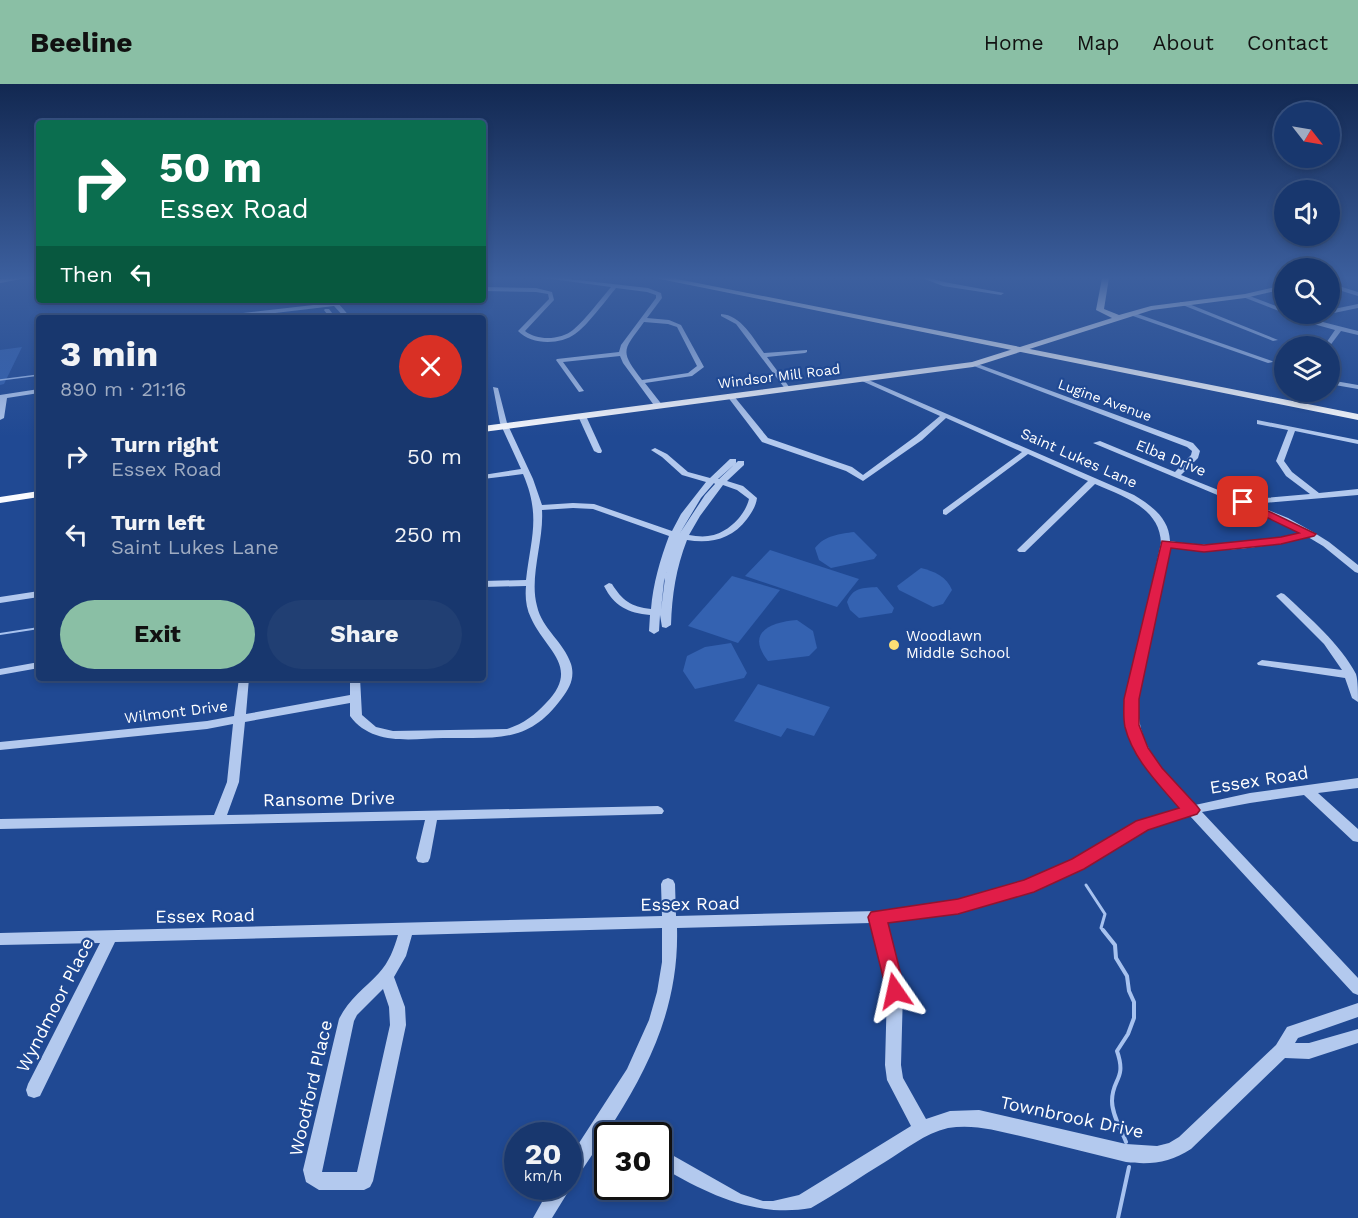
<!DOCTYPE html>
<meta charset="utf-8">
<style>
body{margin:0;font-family:"Work Sans",sans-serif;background:#213f73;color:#f1f3f6;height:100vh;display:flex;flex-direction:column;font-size:22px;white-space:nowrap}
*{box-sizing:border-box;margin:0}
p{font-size:20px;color:#9facc2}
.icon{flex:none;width:33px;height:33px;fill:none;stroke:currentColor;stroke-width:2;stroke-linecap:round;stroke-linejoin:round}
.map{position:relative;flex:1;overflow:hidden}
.details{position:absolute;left:36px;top:231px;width:450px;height:366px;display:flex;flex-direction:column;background:#18376e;border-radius:6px;box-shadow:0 3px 9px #0003,0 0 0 2px #365181}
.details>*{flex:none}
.banner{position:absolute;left:36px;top:36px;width:450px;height:183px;border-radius:6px;box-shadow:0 3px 9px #0003,0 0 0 2px #365181;background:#0b6e4f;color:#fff;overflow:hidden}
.needle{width:39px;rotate:121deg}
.controls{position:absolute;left:1274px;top:18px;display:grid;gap:12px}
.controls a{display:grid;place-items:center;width:66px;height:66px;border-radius:50%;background:#18376e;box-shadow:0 3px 9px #0003,0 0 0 2px #365181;font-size:30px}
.speed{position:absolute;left:504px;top:1038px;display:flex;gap:12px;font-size:30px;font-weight:700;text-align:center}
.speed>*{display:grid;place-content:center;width:78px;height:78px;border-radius:50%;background:#18376e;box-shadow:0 3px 9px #0003,0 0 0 2px #365181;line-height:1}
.speed small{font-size:15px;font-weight:400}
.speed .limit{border:3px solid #111;border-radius:9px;background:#fff;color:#111}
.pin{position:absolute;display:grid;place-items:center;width:51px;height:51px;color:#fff;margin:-26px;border-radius:12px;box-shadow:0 3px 9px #0006}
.me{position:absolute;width:66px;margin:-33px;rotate:349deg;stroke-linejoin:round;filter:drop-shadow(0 0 4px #0008)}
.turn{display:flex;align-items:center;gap:21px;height:126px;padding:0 24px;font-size:27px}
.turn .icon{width:78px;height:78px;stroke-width:2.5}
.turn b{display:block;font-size:42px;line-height:51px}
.then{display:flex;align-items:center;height:57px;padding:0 24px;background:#0003;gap:12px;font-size:22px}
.round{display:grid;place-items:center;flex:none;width:63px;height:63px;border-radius:32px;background:#213f73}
.head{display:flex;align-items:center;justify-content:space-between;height:102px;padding:0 24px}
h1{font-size:36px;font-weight:700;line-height:45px}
.cta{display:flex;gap:12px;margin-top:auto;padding:12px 24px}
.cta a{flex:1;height:69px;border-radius:36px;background:#8abfa5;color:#111;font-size:24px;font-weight:700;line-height:69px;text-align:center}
.cta a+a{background:#213f73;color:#f1f3f6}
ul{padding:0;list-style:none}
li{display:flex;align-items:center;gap:18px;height:78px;padding:0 24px}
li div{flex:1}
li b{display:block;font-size:22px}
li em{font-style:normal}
header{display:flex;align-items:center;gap:36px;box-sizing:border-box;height:84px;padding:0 30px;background:#8abfa5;color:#111}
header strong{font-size:28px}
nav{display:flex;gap:33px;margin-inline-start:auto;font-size:21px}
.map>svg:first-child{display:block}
.green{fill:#3462b1}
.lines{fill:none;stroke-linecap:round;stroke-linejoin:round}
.stream-far3{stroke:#a7c2ef;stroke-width:1.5}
.stream-far2{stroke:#a7c2ef;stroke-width:2}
.stream-far1{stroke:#a7c2ef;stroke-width:3}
.stream{stroke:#a7c2ef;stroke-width:4}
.minor{fill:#b3c9ee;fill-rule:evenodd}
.major{fill:#fafbff;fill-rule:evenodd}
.highway{fill:#fff;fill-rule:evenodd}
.route{fill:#e11d48;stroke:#92132f;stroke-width:1.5}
.poi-dot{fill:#fbde74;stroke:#204993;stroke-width:2}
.labels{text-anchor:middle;stroke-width:4.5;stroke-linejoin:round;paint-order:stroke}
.far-street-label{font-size:14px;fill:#fff;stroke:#204993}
.street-label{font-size:15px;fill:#fff;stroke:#204993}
.poi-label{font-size:15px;fill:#fff;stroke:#204993;text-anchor:start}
.near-street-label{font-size:18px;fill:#fff;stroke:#204993}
</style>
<header>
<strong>Beeline</strong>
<nav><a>Home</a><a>Map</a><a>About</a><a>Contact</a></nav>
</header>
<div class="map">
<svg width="1358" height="1134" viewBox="0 0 1358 1134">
<rect width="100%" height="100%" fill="#204993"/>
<g class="green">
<path d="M22 263 4 300 0 301V266Z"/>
<path d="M854 448 877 471 874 475 831 484 819 476 815 464C825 451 840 450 854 448Z"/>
<path d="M770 466 859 495 837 523 745 492Z"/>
<path d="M921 484C934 487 947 493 952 506L943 520 933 523 899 506 897 502Z"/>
<path d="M732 492 780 506 738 559 688 542Z"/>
<path d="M877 503 894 524 892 529 859 534 850 526 847 518C853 503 863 504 877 503Z"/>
<path d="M797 536 813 547 817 564 809 572 768 577C745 548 771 538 797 536Z"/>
<path d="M731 559 747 589 744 594 695 605 683 587 687 572 705 563Z"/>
<path d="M758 600 830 623 814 652 787 644 781 653 734 637Z"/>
</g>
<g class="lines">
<path class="stream-far3" d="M0 296 39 291"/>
<path class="stream-far2" d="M0 550 39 544"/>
<path class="stream-far1" d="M1086 801 1105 830 1101 844 1104 847"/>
<g class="stream">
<path d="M1103 846 1115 861 1116 874 1127 892 1129 907 1134 918V934L1128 950 1117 967C1127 996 1112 994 1112 1017 1112 1031 1121 1045 1126 1058"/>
<path d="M1118 1134 1129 1083"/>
</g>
<g class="minor">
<path d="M544 194H560L648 204 661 209 662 214 647 234 669 236 681 241 704 283 692 292 645 299 663 322 659 324H656L623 279 620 272 563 278 584 307 579 308 556 276 557 275 619 268 621 261 656 214V211L647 208 616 204C606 216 587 242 575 250 560 261 531 261 518 247L549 215 548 210 536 208 483 207V203L536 204 552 208 554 216 525 247C537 257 561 256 573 246 587 234 599 217 611 203ZM644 238 668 240 677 243 697 282 688 289 642 296C619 266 623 267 644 238Z"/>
<path d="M922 194H930L944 198 1004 209 1001 211 943 202Z"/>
<path d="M1329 199 1358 208V212L1329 203Z"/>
<path d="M1243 211H1247L1284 225V229L1243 213Z"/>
<path d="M329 216H352L338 219 351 234H345L334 222 232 234H214L217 232 331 219Z"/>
<path d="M1180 218H1184L1278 256 1273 257 1180 220Z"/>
<path d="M1358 220V224L1329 230H1328L1329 226Z"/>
<path d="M325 225H329L336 234H330L324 226Z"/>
<path d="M1132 228 1272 277 1273 278 1268 279 1130 231 1129 230Z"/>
<path d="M386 229 417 232 420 234H362Z"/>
<path d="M721 230C741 231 753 254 764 269L807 266V268L805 269 767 273 790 304V306H786L736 240 721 232Z"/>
<path d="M1288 230 1300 231 1322 230 1321 231 1307 234 1358 247V251L1341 247 1329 263 1324 262 1335 246 1317 241Z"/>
<path d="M971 279H975L1193 359 1200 367 1198 374 1181 391 1243 416 1310 410 1286 392 1276 377 1288 346 1257 340V336L1358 356V360L1295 347 1284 377 1292 388 1319 409 1358 405V411L1253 420 1288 434 1313 448 1329 458 1358 481V489L1355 488 1323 462 1308 453C1262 464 1216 471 1170 462L1138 615C1136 663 1164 688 1195 721L1250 709 1358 694V704L1318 709 1358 745V758L1353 757 1304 711 1250 719 1202 728 1358 894V911L1353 909 1190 732C1172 737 1154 742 1138 750 1112 762 1089 781 1063 794 1007 821 947 833 885 838L903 907 901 981 903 994 926 1035 950 1027 979 1026 1126 1060 1157 1062 1169 1059 1179 1053 1276 961 1287 943 1358 919V933L1298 954 1295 959H1309L1358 945V959L1309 975 1285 974 1191 1065C1170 1079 1150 1081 1126 1078 1095 1070 1064 1063 1033 1055 1005 1049 977 1039 948 1044 925 1049 905 1066 885 1078 860 1093 836 1110 811 1124 755 1134 705 1109 658 1081V1063L741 1110 763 1117H773L799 1111 911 1042 887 996 885 981 887 907 871 839 677 844C679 917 653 976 615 1036L632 1046 634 1052H609L606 1050 574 1098 570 1100 568 1108 552 1134H533L551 1102H568V1076L627 985 649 936 657 908 662 878V844L412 851 406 872 394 893 405 923 406 941 373 1097 370 1103 364 1106H319L306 1098 303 1086 339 935C348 916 365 904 379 889 389 878 394 865 398 851L115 858 40 1012 34 1014 28 1012 26 1006 28 1000 100 859 0 861V849L662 832 661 800 663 796 668 794 673 796 675 800 676 832 877 827C937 822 996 813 1051 787 1075 776 1095 760 1118 748 1139 737 1161 730 1183 724 1153 691 1124 663 1126 615L1161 459C1160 424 1123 412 1095 400L1025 468H1019L1017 466 1019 464 1088 397 1028 370 946 431 943 430V426L1022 368 946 334 922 356 863 397 846 387 762 358 727 312 733 311 768 354 852 383 863 391 916 352 940 332 862 297 861 296 864 294 1134 411C1152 422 1169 434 1170 457 1214 465 1258 459 1301 449L1282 438 1093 359 1100 357 1175 388 1191 371 1192 367 1187 363 971 281ZM383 905 389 923 390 941 357 1088H322L354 937 357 931Z"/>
<path d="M1277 286 1284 287V291L1275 289V287Z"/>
<path d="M1329 296 1358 301V305L1329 300Z"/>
<path d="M493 303 498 304 507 339 533 395 542 421 573 419 594 420 672 447 681 430 706 398 682 391 662 373 651 366 655 364 667 370 688 388 710 394 730 375H736V379L718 395H719L738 377H744V381L727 397 743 402 757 414C756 422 752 428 747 435 732 455 711 460 687 456 676 484 672 511 671 541L666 544 662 543 660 531 659 547 654 550 649 547 650 531C628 529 614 522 604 502L609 499 612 500C622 516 631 523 651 525 653 500 660 476 669 452L593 425 573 424 542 426C544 457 529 493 537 522 542 545 564 558 571 580 575 593 570 604 562 614 528 661 495 653 443 654 411 655 372 662 350 632V619L245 638 239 698 227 731 658 722 662 724 664 727 662 730 437 736 430 774 428 778 423 779 418 778 416 774 425 736 0 745V735L214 731 227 698 233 640 207 645 0 666V658L207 637 234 632 239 594H249L246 630 350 611V594H360L362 631 376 643 393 647 507 645C523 640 535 631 546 619 581 583 546 567 531 534 526 524 525 513 526 502L483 503V497L526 496C531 453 541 432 523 390L483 395V391L521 385 500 339ZM714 399 715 400 705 411 680 449 701 414ZM723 401 737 406 749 415C745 432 727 450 708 452 702 453 695 452 689 451L700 432ZM678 454 665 494 661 526 664 497Z"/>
<path d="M39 305V309L7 314 4 334 0 336V311Z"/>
<path d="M579 330 586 332 602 367 601 369H598L594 367 578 332Z"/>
<path d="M39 507V513L0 519V513Z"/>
<path d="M1281 509 1284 510C1309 533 1341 561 1356 590 1358 597 1358 609 1358 618L1352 614 1345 594 1258 581 1257 579 1262 576 1342 586 1324 560 1276 512Z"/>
<path d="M39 578V584L0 591V585Z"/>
</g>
<g class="major">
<path d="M27 194 0 199V195Z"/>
<path d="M1102 194H1109L1104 225 1119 231 1151 222 1245 210 1284 201V205L1245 214 1152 226 973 283 483 348V342L972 278 1112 234 1096 226Z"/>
<path d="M39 407V413L0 419V413Z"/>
</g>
<path class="highway" d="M655 194H672L1358 330V336Z"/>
</g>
<linearGradient id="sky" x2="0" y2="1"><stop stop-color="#122851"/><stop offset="0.55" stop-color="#3c5f9e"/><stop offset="1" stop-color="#3c5f9e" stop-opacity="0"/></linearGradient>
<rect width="1358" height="353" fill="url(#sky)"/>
<path class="route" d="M1243 415 1316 450 1314 452 1281 460 1204 468 1171 464 1139 615V641L1148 664 1162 684 1197 722 1200 726 1197 730 1148 746 1084 785 1034 808 958 830 888 839 905 907 902 913 895 916 888 913 868 833 871 828 958 815 1024 796 1072 775 1136 737 1179 724C1158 699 1133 675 1125 643 1123 634 1124 624 1124 615L1162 457 1204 461 1281 453 1299 449 1239 420V416Z"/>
<circle class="poi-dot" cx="894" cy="561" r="6"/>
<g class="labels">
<g class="far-street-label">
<text transform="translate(779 292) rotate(-7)" y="5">Windsor Mill Road</text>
<text transform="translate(1105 316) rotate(20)" y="5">Lugine Avenue</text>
</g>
<g class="street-label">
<text transform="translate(1079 374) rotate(24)" y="5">Saint Lukes Lane</text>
<text transform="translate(1171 374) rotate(22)" y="5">Elba Drive</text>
<text transform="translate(176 628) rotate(-7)" y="5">Wilmont Drive</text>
</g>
<g class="poi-label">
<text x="906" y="557">Woodlawn<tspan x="906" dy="17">Middle School</tspan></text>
</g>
<g class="near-street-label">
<text transform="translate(1259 696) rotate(-9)" y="6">Essex Road</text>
<text transform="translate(329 715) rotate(-1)" y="6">Ransome Drive</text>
<text transform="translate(690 820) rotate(-1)" y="6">Essex Road</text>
<text transform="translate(205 832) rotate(-1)" y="6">Essex Road</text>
<text transform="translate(55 921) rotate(-63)" y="6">Wyndmoor Place</text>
<text transform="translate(311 1004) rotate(-77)" y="6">Woodford Place</text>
<text transform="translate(1072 1033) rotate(12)" y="6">Townbrook Drive</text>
</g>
</g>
</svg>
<div class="controls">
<a><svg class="needle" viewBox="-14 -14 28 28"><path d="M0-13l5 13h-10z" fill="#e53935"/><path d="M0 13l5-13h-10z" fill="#9facc2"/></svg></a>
<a><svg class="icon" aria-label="sound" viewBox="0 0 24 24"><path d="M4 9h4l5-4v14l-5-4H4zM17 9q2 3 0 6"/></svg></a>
<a><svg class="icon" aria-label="search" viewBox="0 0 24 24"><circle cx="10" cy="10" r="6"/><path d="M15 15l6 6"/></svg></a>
<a><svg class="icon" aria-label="layers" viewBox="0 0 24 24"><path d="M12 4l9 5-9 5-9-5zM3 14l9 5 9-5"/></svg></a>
</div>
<div class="speed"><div>20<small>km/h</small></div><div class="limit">30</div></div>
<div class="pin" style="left:1243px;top:418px;background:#d93025"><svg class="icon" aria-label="arrive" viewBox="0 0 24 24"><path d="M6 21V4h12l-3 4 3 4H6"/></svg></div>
<svg class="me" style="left:895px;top:907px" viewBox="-20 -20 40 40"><path d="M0-17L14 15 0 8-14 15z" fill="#e11d48" stroke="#fff" stroke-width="4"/></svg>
<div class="banner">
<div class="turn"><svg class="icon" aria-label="right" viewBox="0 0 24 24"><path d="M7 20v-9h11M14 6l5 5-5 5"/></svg><div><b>50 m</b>Essex Road</div></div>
<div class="then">Then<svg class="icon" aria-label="left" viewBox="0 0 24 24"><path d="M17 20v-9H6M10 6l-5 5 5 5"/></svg></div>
</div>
<section class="details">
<div class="head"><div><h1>3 min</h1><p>890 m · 21:16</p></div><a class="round" style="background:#d93025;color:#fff"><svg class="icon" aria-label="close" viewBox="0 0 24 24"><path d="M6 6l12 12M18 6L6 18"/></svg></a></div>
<ul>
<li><svg class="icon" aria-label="right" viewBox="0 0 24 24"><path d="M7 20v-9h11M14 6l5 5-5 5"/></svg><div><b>Turn right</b><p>Essex Road</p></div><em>50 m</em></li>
<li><svg class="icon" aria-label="left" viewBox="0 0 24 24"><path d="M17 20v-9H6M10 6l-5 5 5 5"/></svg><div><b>Turn left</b><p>Saint Lukes Lane</p></div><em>250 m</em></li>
</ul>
<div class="cta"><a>Exit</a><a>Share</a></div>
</section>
</div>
